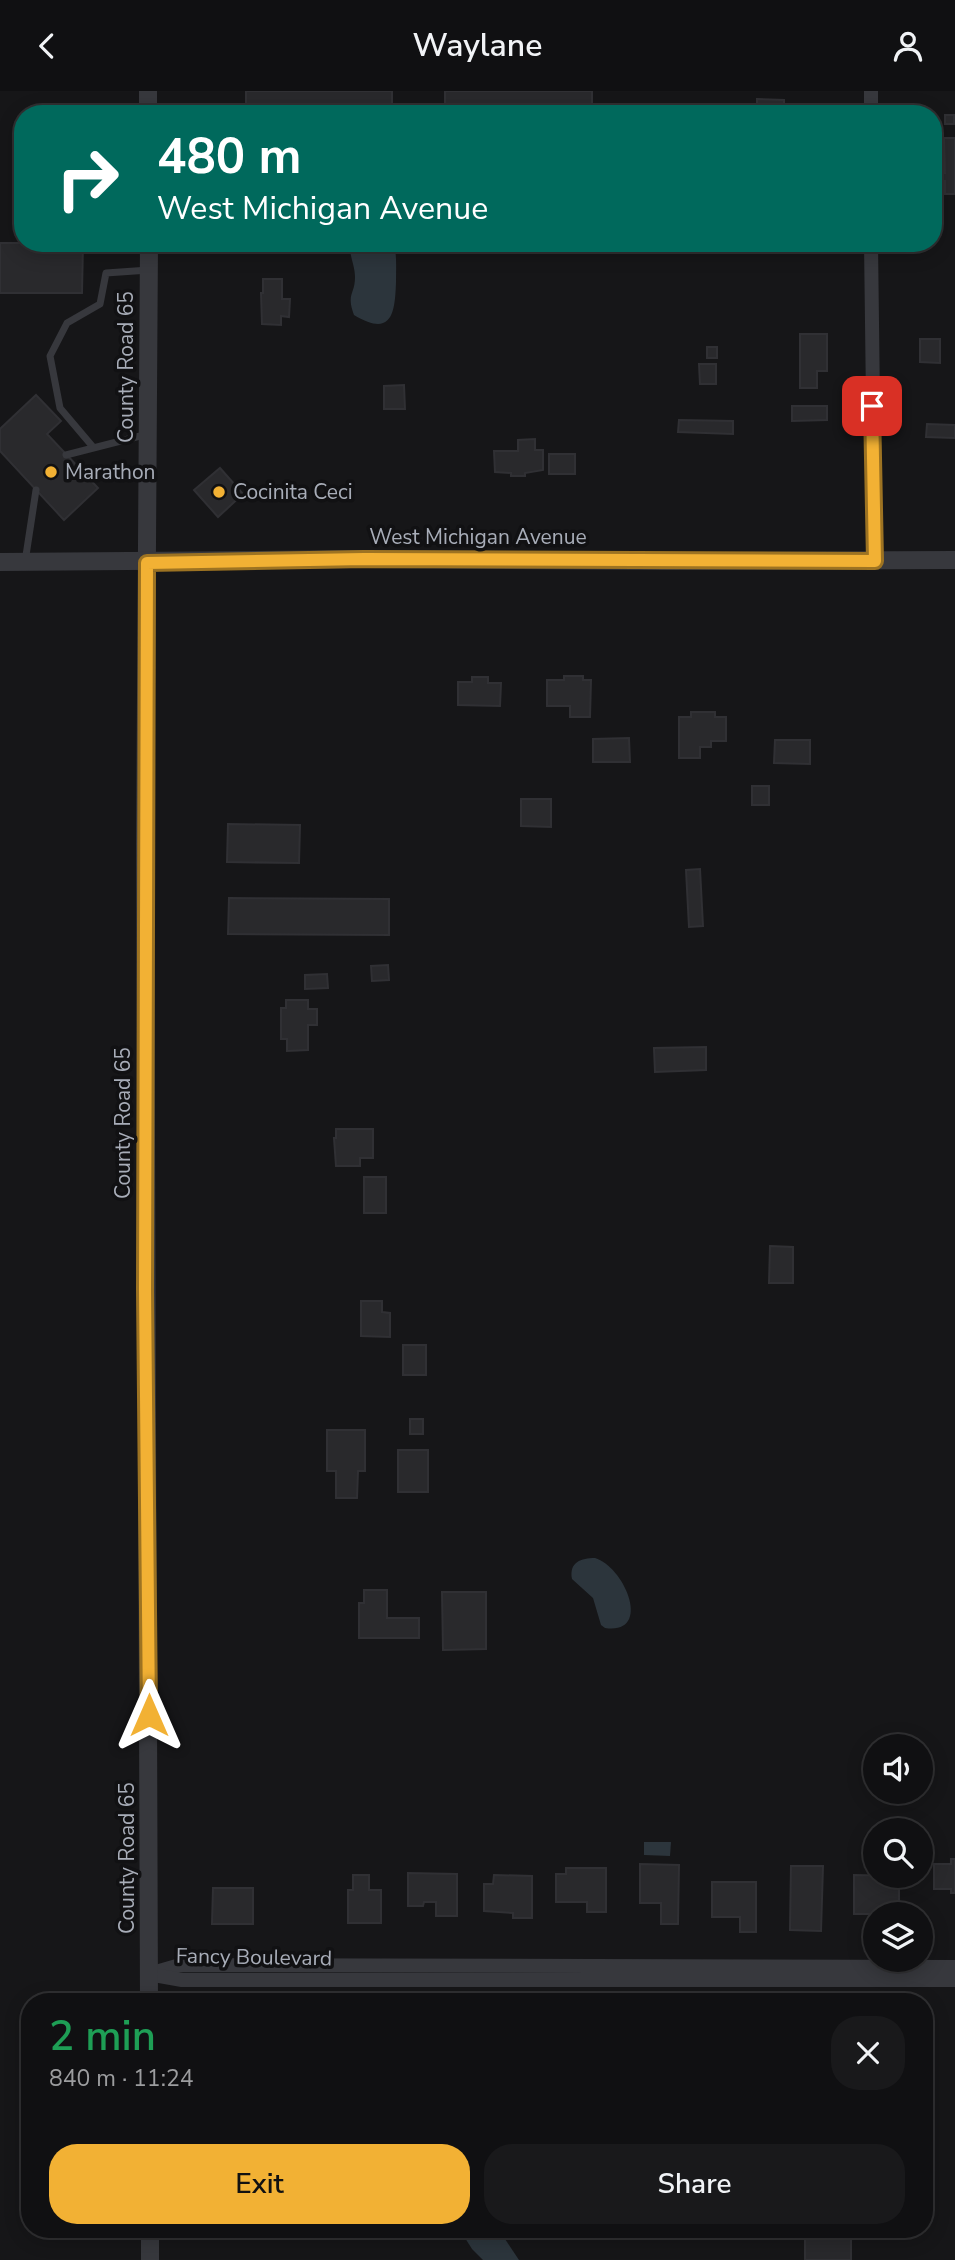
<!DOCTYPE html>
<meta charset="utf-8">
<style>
body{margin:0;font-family:"Nunito Sans",sans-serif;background:#19191b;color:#f1f3f6;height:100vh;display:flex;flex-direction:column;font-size:26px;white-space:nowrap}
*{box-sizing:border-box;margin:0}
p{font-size:23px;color:#9c9d9f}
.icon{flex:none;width:38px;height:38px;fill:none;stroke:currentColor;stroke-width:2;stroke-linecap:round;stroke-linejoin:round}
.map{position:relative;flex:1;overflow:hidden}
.drawer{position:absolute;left:21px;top:1902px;width:912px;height:245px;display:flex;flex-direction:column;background:#101012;border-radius:28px;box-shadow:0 4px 18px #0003,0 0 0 2px #303032}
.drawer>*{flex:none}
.top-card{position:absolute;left:14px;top:14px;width:928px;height:147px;border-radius:28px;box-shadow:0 4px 18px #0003,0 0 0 2px #303032;background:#00695c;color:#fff;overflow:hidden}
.fabs{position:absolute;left:863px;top:1643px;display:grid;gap:14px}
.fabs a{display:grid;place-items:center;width:70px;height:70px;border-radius:50%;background:#101012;box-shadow:0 4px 18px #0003,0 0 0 2px #303032;font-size:35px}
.pin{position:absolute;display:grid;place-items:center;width:60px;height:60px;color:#fff;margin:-30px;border-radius:14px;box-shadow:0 4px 10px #0006}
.me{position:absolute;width:77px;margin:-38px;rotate:0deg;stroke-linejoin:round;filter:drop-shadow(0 0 5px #0008)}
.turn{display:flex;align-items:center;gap:24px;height:147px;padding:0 28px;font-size:32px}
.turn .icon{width:91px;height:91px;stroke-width:2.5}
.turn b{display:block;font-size:49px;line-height:60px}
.round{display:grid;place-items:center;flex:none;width:74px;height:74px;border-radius:28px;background:#19191b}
.overview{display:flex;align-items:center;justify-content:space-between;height:119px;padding:0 28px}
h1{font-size:42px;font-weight:600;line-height:52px;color:#1e9e55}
.action{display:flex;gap:14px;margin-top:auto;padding:14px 28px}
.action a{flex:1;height:80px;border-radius:28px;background:#f2b134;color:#111;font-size:28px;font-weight:600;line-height:80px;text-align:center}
.action a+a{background:#19191b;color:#f1f3f6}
header{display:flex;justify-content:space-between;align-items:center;height:91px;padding:0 28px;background:#101012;font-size:32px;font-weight:600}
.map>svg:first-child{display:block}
.water{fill:#2c353c}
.building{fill:#29292c;stroke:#303034;stroke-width:2}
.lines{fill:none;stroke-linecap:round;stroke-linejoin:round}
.service{stroke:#37383d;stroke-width:7}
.minor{stroke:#37383d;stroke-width:14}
.tertiary{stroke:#37383d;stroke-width:18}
.route-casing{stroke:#9d7322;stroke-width:18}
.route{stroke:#f2b134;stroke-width:12}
.poi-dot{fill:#f2b134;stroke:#111113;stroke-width:2.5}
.labels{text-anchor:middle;stroke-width:7;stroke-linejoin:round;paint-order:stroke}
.street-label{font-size:21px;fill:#a8adb8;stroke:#111113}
.poi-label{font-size:21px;fill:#a8adb8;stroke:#111113;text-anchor:start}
</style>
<header><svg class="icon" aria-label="back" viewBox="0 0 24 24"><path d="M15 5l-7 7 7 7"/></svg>Waylane<svg class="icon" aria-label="person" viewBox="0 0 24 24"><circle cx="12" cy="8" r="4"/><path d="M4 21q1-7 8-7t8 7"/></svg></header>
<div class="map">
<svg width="955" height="2169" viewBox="0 0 955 2169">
<rect width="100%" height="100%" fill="#161618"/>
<g class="water">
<path d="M350 152H394C397 165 396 178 396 191 395 222 392 247 354 224 346 202 355 204 355 186 355 174 349 165 350 152Z"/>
<path d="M595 1467C625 1476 653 1544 605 1537L601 1534 593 1507 572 1488C569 1471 581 1467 595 1467Z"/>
<path d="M644 1751H671L670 1765 644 1764Z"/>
<path d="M460 2139H499L519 2169H483L472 2158Z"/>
</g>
<g class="building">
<rect x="246" y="0" width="146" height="21"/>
<rect x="445" y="0" width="147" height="22"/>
<path d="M757 8 784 9V23H757Z"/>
<rect x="945" y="24" width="9" height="9"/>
<path d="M944 47H955V103H945V90H933V82H945Z"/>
<path d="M0 152H83L82 202H0Z"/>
<rect x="286" y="152" width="26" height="6"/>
<path d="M263 188H282V208H290L289 226 281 225V234L262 233 261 202H263Z"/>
<path d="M800 243H827V280H817V297H800Z"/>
<path d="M920 248H940V272L920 271Z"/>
<rect x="707" y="256" width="10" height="11"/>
<path d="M699 273H716V293H700Z"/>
<path d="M404 294 405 318H384V295Z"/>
<path d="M36 304 61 330 47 343 98 397 64 429 0 360V338Z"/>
<path d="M792 315H827V329L792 330Z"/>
<path d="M679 329 733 330V343L678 341Z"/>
<path d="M927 333 955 334V347L926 346Z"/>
<path d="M535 348V359H543V379L525 382V385H511V382L495 381 494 360H518V349Z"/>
<rect x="549" y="363" width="26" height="20"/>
<path d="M220 377 243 403 218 426 194 399Z"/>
<path d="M564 585H583V589H591L590 626H570V615H547V589H564Z"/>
<path d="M472 586H488V592H501L500 615 458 614V591H472Z"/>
<path d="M691 621H715V626H726V650H711V656H700V667H679V626H691Z"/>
<path d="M629 647 630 671H593V648Z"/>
<path d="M775 649H810V673L774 672Z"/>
<rect x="752" y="695" width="17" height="19"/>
<path d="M521 708H551V736L521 735Z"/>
<path d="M228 733 300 734 299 772 227 771Z"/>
<path d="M700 778 703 835 689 836 686 779Z"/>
<path d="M229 807 389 808V844L228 843Z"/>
<path d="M388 874 389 889 372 890 371 875Z"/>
<path d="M327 883 328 897 305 898V884Z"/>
<path d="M286 909H308V918H317V934H308V959L287 960V948H281V917H286Z"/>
<path d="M706 956V979L655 981 654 957Z"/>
<path d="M336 1038H373V1067H360V1075H336L334 1047H336Z"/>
<rect x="364" y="1086" width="22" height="36"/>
<path d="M770 1155 793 1156V1192H769Z"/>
<path d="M361 1210H382V1221L390 1222V1246L361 1245Z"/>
<rect x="403" y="1254" width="23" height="30"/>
<rect x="410" y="1328" width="13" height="15"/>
<path d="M327 1339H365V1380H358L357 1407H336V1380H327Z"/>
<rect x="398" y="1359" width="30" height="42"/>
<path d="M364 1499H387V1527H419V1547H359V1512H364Z"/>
<path d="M442 1501H486V1558L443 1559Z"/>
<path d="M951 1768H955V1802H951V1798H934V1773H951Z"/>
<path d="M640 1773 679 1774 678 1833H661V1812H640Z"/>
<path d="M791 1775H823L821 1840 790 1839Z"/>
<path d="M566 1777H606V1821H587V1811H556V1783H566Z"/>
<path d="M408 1782 457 1783V1825H436V1811H424L423 1815H408Z"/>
<path d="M353 1784H369V1799H381V1832H348V1799H353Z"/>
<path d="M494 1784 532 1785V1827H513V1822L484 1820V1793H493Z"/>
<path d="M854 1784 899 1785V1823H854Z"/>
<path d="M712 1791H756V1841H740V1826H712Z"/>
<path d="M213 1797H253V1833H212Z"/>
<rect x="805" y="2138" width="46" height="31"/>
</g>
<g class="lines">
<g class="service">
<path d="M93 356 60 317 50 265 67 232 100 213 106 182 149 179"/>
<path d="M66 364 148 343"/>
<path d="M25 471 36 399"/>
</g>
<g class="minor">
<path d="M871 0V23"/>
<path d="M871 152 875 470"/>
<path d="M149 1883 180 1874 955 1876"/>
<path d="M154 1884 182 1889H955"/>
</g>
<g class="tertiary">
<path d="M148 0V23"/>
<path d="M149 152C149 353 145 553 145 753 145 1139 149 1525 149 1911"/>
<path d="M0 471 364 468 665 470 955 469"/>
<path d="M150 2138V2169"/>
</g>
</g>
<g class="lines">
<defs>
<path id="route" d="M149 1624 145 1199 147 472 364 468 875 470 872 315"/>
</defs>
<use href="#route" class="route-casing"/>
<use href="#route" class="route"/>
</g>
<g class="poi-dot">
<circle cx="51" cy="381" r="7"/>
<circle cx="219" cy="401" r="7"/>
</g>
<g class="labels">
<g class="street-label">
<text transform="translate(126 276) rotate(-90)" y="7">County Road 65</text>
<text x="478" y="453">West Michigan Avenue</text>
<text transform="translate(123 1032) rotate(-90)" y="7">County Road 65</text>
<text transform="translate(127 1767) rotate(-90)" y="7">County Road 65</text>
<text transform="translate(254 1866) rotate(1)" y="7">Fancy Boulevard</text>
</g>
<g class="poi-label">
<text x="65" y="388">Marathon</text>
<text x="233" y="408">Cocinita Ceci</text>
</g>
</g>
</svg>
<div class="fabs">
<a><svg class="icon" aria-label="sound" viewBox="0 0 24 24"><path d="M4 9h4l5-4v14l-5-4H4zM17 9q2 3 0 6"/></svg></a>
<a><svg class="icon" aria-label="search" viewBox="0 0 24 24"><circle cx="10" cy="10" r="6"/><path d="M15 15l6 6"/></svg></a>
<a><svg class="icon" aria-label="layers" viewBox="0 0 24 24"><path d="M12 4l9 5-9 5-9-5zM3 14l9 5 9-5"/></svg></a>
</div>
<div class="pin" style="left:872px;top:315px;background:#d93025"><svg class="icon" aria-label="arrive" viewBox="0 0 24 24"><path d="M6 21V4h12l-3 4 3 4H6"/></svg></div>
<svg class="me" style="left:149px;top:1624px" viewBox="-20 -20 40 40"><path d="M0-17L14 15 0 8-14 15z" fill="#f2b134" stroke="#fff" stroke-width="4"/></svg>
<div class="top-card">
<div class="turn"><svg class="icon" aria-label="right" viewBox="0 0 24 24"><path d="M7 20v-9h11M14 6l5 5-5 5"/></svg><div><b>480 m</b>West Michigan Avenue</div></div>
</div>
<section class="drawer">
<div class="overview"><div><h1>2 min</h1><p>840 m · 11:24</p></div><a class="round"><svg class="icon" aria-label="close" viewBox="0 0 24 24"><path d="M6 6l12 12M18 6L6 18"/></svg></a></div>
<div class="action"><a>Exit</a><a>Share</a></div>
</section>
</div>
